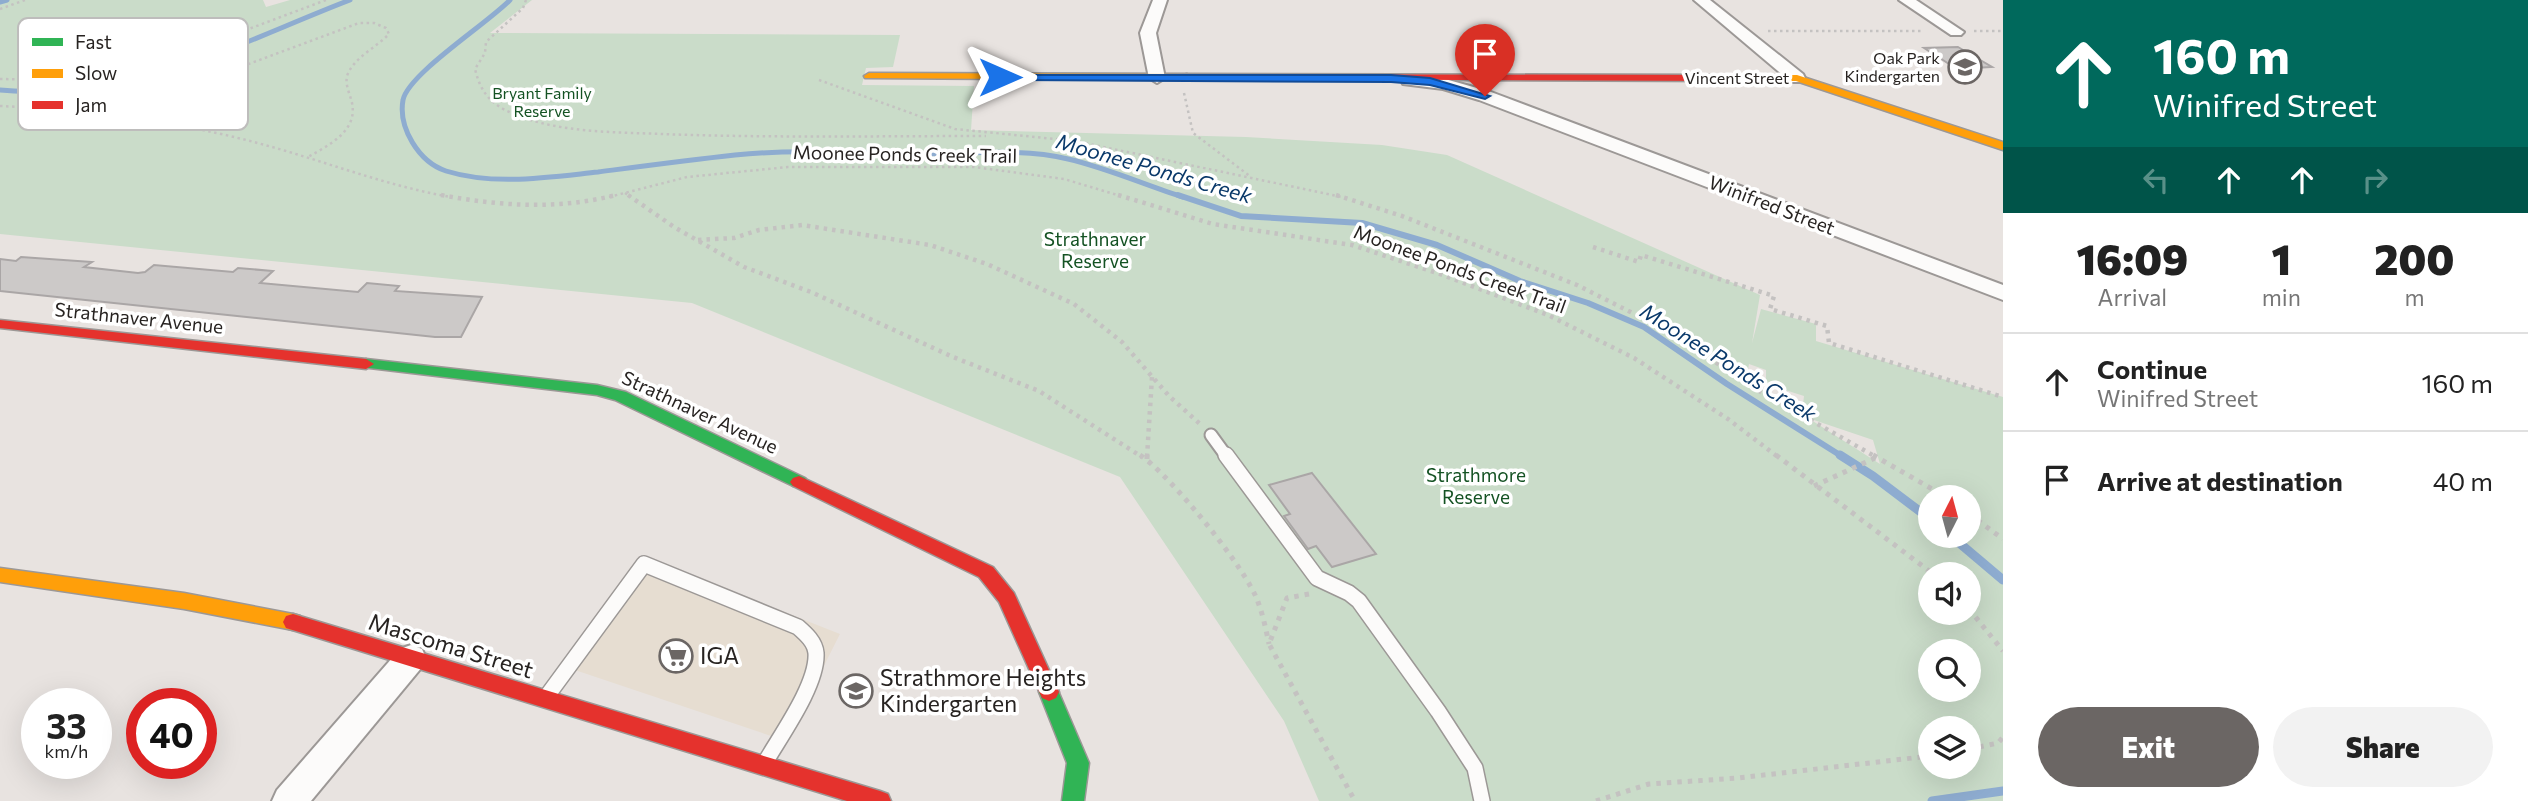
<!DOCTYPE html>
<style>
body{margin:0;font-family:Commissioner,sans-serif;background:#f2f2f2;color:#222;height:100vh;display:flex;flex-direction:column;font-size:26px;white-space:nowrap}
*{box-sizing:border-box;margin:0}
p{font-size:23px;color:#767676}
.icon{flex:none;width:38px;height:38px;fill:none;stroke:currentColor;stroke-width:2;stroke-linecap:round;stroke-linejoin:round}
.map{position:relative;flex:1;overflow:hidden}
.drawer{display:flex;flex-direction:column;background:#fff;width:525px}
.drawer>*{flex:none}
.top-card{background:#00695c;color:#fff;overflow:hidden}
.needle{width:46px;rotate:6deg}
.buttons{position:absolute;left:1918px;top:485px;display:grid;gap:14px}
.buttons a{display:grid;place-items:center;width:63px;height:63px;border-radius:50%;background:#fff;box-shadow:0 7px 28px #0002;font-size:35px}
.speed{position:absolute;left:21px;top:688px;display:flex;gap:14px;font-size:35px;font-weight:700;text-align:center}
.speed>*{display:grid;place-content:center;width:91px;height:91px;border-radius:50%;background:#fff;box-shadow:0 7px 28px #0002;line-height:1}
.speed small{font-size:18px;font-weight:400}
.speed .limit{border:10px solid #d22;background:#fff;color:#111}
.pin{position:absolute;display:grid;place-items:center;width:60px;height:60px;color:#fff;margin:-72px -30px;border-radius:50% 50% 50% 0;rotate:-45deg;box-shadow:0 0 7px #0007}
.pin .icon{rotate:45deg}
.me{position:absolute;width:77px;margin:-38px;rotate:90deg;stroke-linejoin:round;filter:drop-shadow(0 0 5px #0008)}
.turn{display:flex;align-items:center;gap:24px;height:147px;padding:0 35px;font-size:32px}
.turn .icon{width:91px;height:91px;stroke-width:2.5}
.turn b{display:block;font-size:49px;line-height:60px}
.lanes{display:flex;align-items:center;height:66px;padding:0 35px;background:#0003;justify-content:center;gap:35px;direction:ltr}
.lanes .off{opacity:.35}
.eta{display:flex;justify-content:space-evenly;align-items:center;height:119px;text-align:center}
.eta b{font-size:42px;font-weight:800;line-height:49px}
.cta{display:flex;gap:14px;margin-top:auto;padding:14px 35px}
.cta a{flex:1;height:80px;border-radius:42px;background:#6b6664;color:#fff;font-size:28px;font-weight:800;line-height:80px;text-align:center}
.cta a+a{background:#f2f2f2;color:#222}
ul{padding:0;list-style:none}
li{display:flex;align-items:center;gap:21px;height:98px;padding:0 35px;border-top:2px solid #e0e0e0}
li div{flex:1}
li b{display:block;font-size:26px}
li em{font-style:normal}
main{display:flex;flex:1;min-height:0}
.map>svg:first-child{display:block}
.commercial{fill:#e6ddd1}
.green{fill:#cadcc9;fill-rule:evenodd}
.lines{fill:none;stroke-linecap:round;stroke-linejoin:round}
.stream-far2{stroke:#8eacd0;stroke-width:5}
.stream-far1{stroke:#8eacd0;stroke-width:6}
.stream{stroke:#8eacd0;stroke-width:9}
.building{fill:#ccc9c8;stroke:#aaa6a6;stroke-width:2}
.lane-far1-casing{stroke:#9c9896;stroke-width:15}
.lane-casing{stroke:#9c9896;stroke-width:18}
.street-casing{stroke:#9c9896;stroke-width:4}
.fast-casing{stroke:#9c9896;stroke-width:3}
.slow-casing{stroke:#9c9896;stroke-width:3}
.jam-casing{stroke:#9c9896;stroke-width:3}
.path-far2{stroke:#c4c2c1;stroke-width:2.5;stroke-dasharray:2.5 3.5;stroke-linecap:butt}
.path-far1{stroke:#c4c2c1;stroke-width:4.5;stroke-dasharray:3.5 5;stroke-linecap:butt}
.path{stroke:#c4c2c1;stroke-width:5;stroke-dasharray:4.5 6;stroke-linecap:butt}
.lane-far1{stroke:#fcfbfa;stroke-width:11}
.lane{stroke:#fcfbfa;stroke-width:15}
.street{fill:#fcfbfa;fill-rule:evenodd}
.fast{fill:#30b455;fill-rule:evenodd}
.slow{fill:#ff9f0a;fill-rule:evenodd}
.jam{fill:#e5322d;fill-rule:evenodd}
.route{fill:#1a73e8;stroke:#114b97;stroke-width:2}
.labels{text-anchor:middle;stroke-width:7;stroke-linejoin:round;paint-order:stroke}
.far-poi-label{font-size:16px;fill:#272321;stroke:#fff;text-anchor:end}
.far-street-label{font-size:16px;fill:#272321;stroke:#fff}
.far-park-label{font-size:16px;fill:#145223;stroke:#fff}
.street-label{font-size:19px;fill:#272321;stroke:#fff}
.park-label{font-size:19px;fill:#145223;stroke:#fff}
.water-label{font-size:21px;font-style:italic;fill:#0a396a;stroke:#fff}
.near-street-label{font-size:23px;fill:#272321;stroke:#fff}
.near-poi-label{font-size:23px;fill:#272321;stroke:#fff;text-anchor:start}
.key{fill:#fff;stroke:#bebdbc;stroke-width:2}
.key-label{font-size:19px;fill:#272321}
</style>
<main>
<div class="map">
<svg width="2003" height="801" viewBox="0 0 2003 801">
<rect width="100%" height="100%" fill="#e8e3e0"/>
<path class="commercial" d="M642 556 840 634 786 741 563 666Z"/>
<path class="green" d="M0 0H263L266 7 290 0H532L490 33 900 35 893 67 866 68 862 85 974 86 971 130 1246 137 1382 145 1447 155 1760 295 1752 343 1761 309 1816 324V341L2003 397V801H1319L1284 721 1120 477 692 303 0 234ZM1749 364 1766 370V384L1804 396 1802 413 1746 380ZM1808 418 1873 440 1880 464ZM1930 497H1969V536H1930ZM1930 574H1969V612H1930ZM1930 651H1969V690H1930ZM1930 728H1969V766H1930Z"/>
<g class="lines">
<g class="stream-far2">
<path d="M510 0C488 23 408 74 403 100 398 128 419 162 446 171 494 186 550 177 598 172 644 166 689 160 735 155 795 149 854 153 915 154 965 155 1018 147 1068 159 1107 168 1145 185 1183 197"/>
<path d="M0 2 7 0"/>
<path d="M0 90C30 92 61 94 91 90 176 78 269 31 350 0"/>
</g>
<path class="stream-far1" d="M1178 195 1241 216 1362 223 1437 245 1520 281 1588 303 1644 327 1727 384 1843 457"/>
<g class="stream">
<path d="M1840 455 1873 476 1930 519"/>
<path d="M1951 536 2003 580"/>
<path d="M1932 801 2003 791"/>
</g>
</g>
<g class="building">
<path d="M1958 47 1992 67 1957 69 1924 48Z"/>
<path d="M21 257 92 262 84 267 138 273 145 272 154 265 233 272 238 268 273 271 260 283 358 292 367 283 399 286 395 291 482 297 461 337H435L0 291V259L16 261Z"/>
<path d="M1312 473 1376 554 1332 567 1316 546 1308 549 1284 516 1290 514 1269 485Z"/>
</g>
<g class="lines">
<defs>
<path id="lane-far1" d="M1211 435 1227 457"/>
<g id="lane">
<path d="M1226 455 1317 578 1349 593 1359 601 1438 711 1475 768 1482 801"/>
<path d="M547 696 644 564 798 627C806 634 815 642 816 653 818 684 781 735 766 761"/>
</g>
<g id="street">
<path d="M1153 0H1167L1156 33 1165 78 1157 83 1149 78 1140 33Z"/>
<path d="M1694 0H1710L1803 74 1805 78 1803 82H1791Z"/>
<path d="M1899 0H1916L1964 32 1961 35H1951Z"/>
<path d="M1409 75 1445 79 1491 92 2003 285V300L1479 100 1443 89 1403 84 1401 80 1403 76Z"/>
<path d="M411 645 422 649 426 658 422 667 311 801H272L277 790 400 649Z"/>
</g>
<g id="fast">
<path d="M366 359 597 385 626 392 805 478 808 482 805 486H793L615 400 597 395 361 367 358 364Z"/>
<path d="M1049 683 1056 686 1089 763 1084 801H1062L1067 763 1039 692 1042 686Z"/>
</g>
<g id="slow">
<path d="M869 73 1187 74 1192 77 1187 80 865 78 864 76Z"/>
<path d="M1725 76 1797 75 2003 142V150L1796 81H1729L1724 78Z"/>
<path d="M0 568 184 593 293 614 300 616 303 622 300 628 293 630 184 609 0 582Z"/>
</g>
<g id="jam">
<path d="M1187 74 1729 75 1734 78 1729 81 1183 79V75Z"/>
<path d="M0 320 366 359 374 364 366 369 0 328Z"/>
<path d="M799 476 993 567 1014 593 1059 692 1056 698 1049 701 1042 698 999 602 979 577 793 486 790 482 793 478Z"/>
<path d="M293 614 880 791 888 794 891 801H847L286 628 283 622 286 616Z"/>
</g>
</defs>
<use href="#lane-far1" class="lane-far1-casing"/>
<use href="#lane" class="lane-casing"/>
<use href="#street" class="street-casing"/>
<use href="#fast" class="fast-casing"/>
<use href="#slow" class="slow-casing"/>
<use href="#jam" class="jam-casing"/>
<g class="path-far2">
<path d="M526 0 523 8 486 42 485 53 475 69C480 89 487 100 505 110 551 133 612 132 662 134 770 138 878 136 986 136"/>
<path d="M0 9 25 0"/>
<path d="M1768 31H1923"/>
<path d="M1974 31H2003"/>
<path d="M0 79 65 80 101 74 214 42 326 0"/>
<path d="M819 80 955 129 1075 141 1342 197"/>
<path d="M1184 93 1193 133 1251 177"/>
<path d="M0 106C90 110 178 121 265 145 327 162 387 186 451 197"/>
<path d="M74 108 107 96 219 75 359 23H374L386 28 389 34C377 47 353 58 347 76 345 85 350 94 352 103 358 131 329 145 308 157"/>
<path d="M625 193 631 197"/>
<path d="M609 197 687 177 788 167H974L1064 179 1124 197"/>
</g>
<g class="path-far1">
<path d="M441 195C500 206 557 210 616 195"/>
<path d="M628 195 674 227 744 267 811 292 953 357 1039 391 1142 457"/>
<path d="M1118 195 1213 224 1352 245 1440 274 1548 315 1634 358 1728 419 1778 457"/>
<path d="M1336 195 1402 216 1577 285 1668 331 1761 392 1876 457"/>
<path d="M698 240 734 238 759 230 802 225 930 245 987 264 1074 304 1122 342 1169 396 1200 424"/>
<path d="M1593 247 1639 262 1641 255 1774 296 1770 309 1827 326 1829 343 2003 397"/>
<path d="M1147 457 1152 377"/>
</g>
<g class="path">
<path d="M1140 455C1169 474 1247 569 1258 602 1263 615 1266 630 1269 644"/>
<path d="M1776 455 1933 574"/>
<path d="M1873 455 1946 497"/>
<path d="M1147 459V455"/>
<path d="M1814 486 1875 458"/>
<path d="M1969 514 2003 539"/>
<path d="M1309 594 1287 598 1269 644 1355 801"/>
<path d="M1969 609 2003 651"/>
<path d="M1969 749 1998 743 2003 737"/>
<path d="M1596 801 1649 784 1738 778 1930 756"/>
</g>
<use href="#lane-far1" class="lane-far1"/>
<use href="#lane" class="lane"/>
<use href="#street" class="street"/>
<use href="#fast" class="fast"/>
<use href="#slow" class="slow"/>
<use href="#jam" class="jam"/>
</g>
<path class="route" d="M996 75H1391L1430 78 1490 96 1485 99 1430 85 1391 82 1000 80 996 79Z"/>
<defs>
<symbol id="school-ring" viewBox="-11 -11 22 22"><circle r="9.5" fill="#fff" stroke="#6b6664" stroke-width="1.5"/><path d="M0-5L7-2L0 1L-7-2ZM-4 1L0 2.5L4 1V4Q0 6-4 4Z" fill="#6b6664"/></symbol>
<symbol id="supermarket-ring" viewBox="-11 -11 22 22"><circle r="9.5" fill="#fff" stroke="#6b6664" stroke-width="1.5"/><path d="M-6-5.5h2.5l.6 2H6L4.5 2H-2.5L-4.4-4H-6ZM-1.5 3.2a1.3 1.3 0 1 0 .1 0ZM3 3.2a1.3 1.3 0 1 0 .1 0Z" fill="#6b6664"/></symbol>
</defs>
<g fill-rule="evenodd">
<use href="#school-ring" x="1946" y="48" width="38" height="38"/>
<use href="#supermarket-ring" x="657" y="637" width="38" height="38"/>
<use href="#school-ring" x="837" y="672" width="38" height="38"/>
</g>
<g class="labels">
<g class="far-poi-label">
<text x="1940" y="64">Oak Park<tspan x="1940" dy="18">Kindergarten</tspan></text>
</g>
<g class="far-street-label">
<text x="1737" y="84">Vincent Street</text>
</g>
<g class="far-park-label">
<text x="542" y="99">Bryant Family<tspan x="542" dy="18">Reserve</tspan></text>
</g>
<g class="street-label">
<text transform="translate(905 154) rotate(1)" y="7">Moonee Ponds Creek Trail</text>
<text transform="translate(1772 205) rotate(21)" y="7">Winifred Street</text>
<text transform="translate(1460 269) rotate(20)" y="7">Moonee Ponds Creek Trail</text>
<text transform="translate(139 318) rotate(6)" y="7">Strathnaver Avenue</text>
<text transform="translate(700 412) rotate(25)" y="7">Strathnaver Avenue</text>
</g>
<g class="park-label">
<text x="1095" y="246">Strathnaver<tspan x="1095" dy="22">Reserve</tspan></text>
<text x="1476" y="482">Strathmore<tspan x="1476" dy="22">Reserve</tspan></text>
</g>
<g class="water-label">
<text transform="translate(1154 169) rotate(16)" y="7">Moonee Ponds Creek</text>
<text transform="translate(1728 363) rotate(32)" y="7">Moonee Ponds Creek</text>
</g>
<g class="near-street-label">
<text transform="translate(451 646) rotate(17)" y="8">Mascoma Street</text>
</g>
<g class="near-poi-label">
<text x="700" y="664">IGA</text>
<text x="880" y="686">Strathmore Heights<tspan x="880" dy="26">Kindergarten</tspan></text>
</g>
</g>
<rect x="18" y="18" width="230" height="112" rx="10" class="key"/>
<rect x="32" y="38" width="31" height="8" fill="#30b455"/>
<rect x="32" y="69" width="31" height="9" fill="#ff9f0a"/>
<rect x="32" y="101" width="31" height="8" fill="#e5322d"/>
<g class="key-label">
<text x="75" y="49">Fast</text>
<text x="75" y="80">Slow</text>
<text x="75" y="112">Jam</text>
</g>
</svg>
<div class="buttons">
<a><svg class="needle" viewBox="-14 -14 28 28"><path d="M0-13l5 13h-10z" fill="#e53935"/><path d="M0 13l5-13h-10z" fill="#767676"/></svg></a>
<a><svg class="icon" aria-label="sound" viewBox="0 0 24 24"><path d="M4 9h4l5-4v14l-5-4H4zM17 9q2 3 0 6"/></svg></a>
<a><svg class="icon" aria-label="search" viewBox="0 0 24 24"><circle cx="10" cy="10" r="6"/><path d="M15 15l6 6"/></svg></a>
<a><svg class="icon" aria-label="layers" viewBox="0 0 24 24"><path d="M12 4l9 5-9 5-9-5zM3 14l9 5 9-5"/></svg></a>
</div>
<div class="speed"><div>33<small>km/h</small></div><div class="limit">40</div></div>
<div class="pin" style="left:1485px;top:96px;background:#d93025"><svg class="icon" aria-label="arrive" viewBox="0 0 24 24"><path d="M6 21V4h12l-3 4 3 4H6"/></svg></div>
<svg class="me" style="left:1000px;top:77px" viewBox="-20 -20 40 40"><path d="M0-17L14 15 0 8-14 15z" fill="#1a73e8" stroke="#fff" stroke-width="4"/></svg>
</div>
<section class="drawer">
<div class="top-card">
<div class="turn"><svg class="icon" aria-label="ahead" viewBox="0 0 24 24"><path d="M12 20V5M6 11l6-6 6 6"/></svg><div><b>160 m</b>Winifred Street</div></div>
<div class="lanes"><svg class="icon off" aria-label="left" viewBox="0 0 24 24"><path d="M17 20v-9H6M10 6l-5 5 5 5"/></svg><svg class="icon" aria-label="ahead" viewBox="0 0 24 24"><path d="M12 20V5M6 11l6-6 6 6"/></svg><svg class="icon" aria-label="ahead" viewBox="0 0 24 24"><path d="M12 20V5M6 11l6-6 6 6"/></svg><svg class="icon off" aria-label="right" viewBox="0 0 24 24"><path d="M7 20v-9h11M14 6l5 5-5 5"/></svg></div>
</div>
<div class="eta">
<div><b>16:09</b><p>Arrival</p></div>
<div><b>1</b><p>min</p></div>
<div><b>200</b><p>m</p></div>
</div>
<ul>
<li><svg class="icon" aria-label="ahead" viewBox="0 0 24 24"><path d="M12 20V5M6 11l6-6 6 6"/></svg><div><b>Continue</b><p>Winifred Street</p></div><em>160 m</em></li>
<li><svg class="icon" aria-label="arrive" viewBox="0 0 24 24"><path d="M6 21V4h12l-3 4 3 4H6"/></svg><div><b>Arrive at destination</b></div><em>40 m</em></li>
</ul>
<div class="cta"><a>Exit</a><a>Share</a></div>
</section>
</main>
